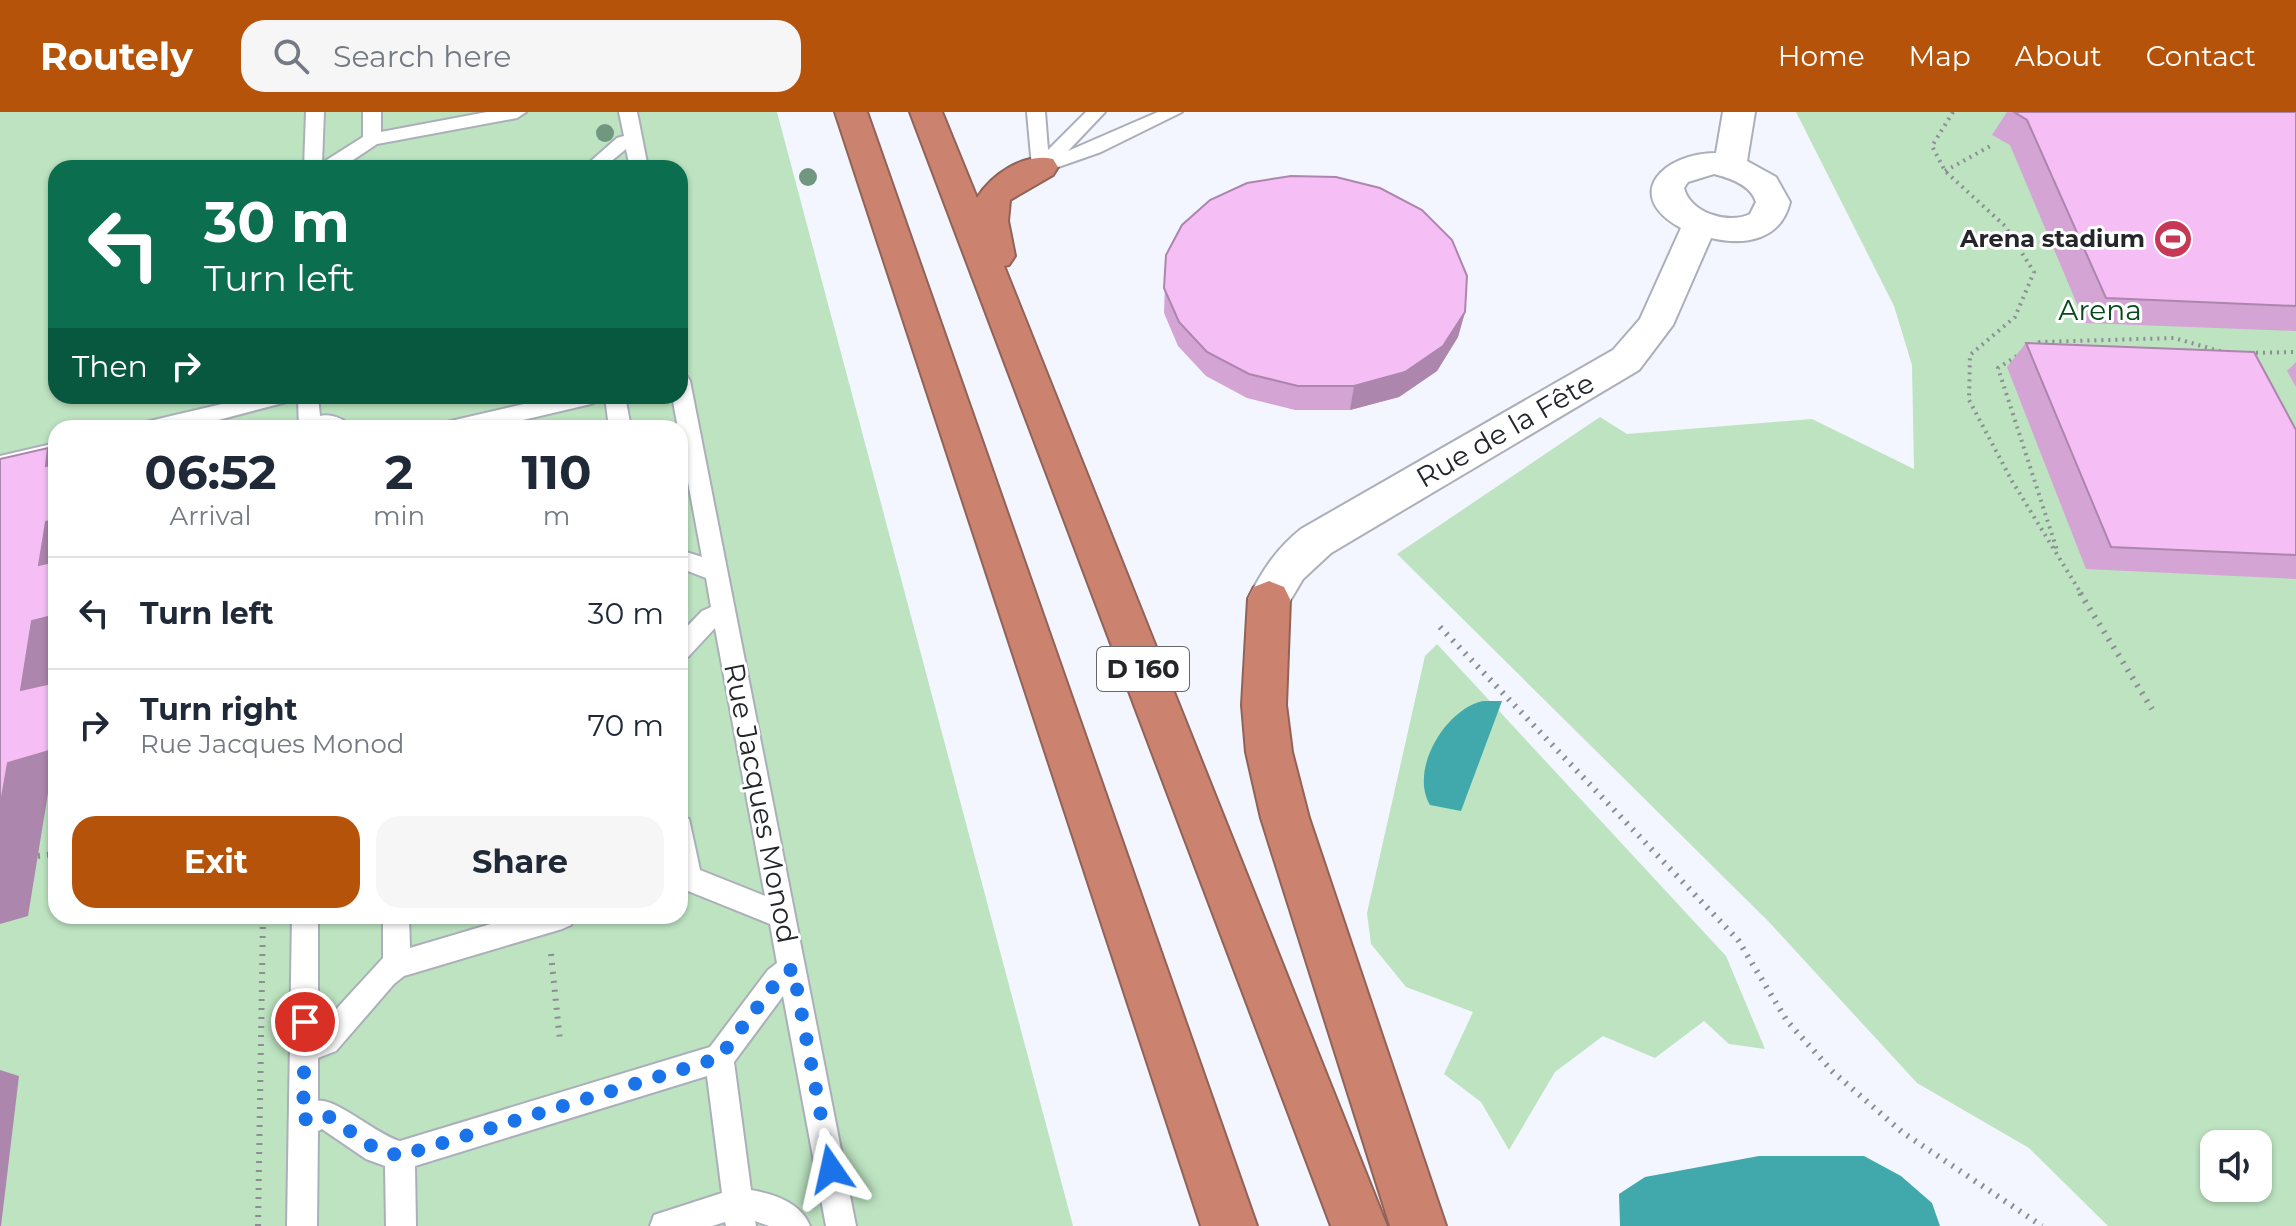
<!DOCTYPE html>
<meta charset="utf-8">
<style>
body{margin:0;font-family:Montserrat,sans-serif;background:#f6f6f7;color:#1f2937;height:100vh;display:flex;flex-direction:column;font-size:30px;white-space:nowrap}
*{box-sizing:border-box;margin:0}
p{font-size:26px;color:#747a83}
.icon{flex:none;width:44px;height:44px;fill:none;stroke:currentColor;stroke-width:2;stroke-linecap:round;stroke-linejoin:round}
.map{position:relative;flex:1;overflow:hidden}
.side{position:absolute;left:48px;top:308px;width:640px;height:504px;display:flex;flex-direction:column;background:#fff;border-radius:24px;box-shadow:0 2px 6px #0004}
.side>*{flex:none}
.guide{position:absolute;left:48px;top:48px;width:640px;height:244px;border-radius:24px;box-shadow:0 2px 6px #0004;background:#0b6e4f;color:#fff;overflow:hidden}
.controls{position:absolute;left:2200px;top:1018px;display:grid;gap:16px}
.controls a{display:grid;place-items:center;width:72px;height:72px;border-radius:16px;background:#fff;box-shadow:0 2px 6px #0004;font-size:40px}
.pin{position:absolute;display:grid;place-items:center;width:68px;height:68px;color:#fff;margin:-34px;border:4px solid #fff;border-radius:50%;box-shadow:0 2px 8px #0007}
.me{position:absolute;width:88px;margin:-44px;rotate:349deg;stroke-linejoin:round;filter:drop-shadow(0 0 6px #0008)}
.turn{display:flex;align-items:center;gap:28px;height:168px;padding:0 24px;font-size:36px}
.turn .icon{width:104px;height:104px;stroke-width:2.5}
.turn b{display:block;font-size:56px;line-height:68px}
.then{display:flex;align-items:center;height:76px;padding:0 24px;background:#0003;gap:16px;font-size:30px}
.eta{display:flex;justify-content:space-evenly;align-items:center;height:136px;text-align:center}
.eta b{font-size:48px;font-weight:700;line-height:56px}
.button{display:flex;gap:16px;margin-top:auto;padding:16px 24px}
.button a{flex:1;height:92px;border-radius:24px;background:#b45309;color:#fff;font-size:32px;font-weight:700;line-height:92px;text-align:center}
.button a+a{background:#f6f6f7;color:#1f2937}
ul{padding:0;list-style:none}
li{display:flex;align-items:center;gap:24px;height:112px;padding:0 24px;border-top:2px solid #e0e1e3}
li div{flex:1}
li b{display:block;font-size:30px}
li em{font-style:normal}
header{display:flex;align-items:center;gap:48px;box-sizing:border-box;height:112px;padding:0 40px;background:#b45309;color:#fff}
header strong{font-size:38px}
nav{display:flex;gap:44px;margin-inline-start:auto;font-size:28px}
.search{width:560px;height:72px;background:#f6f6f7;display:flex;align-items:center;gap:20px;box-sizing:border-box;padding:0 28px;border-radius:24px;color:#747a83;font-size:30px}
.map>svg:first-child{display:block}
.green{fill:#bde3c1;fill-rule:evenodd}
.water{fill:#41a9ac}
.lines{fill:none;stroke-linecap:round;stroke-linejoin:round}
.lane-casing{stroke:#abafb9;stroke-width:4}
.street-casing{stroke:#abafb9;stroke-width:4}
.highway-casing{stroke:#916257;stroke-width:4}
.path-far1{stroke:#8c8e94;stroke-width:4;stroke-dasharray:2 5;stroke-linecap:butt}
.path{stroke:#8c8e94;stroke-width:6;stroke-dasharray:2 7;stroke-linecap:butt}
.lane{fill:#fff;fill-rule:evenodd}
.street{fill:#fff;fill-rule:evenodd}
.highway{fill:#cb8370;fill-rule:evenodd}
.tree{fill:#719781}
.wall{fill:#d3a4d4}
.shaded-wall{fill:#ac86ac}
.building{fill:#f5bff6;stroke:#ac86ac;stroke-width:2}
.route{stroke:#1a73e8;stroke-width:14;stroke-dasharray:0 25.2}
.labels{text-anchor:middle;stroke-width:6;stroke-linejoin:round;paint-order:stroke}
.far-poi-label{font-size:24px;font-weight:bold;fill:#242629;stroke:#fff;text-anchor:end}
.shield{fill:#fff;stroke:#666769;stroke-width:2}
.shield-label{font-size:26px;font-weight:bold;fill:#242629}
.park-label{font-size:28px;fill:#064a1b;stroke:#fff}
.street-label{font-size:28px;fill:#242629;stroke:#fff}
</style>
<header>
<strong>Routely</strong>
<div class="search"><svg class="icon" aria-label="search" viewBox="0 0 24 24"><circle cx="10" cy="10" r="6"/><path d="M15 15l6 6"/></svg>Search here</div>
<nav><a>Home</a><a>Map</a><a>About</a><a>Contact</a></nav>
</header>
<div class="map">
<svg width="2296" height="1114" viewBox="0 0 2296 1114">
<rect width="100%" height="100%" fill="#f3f6fe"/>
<g class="green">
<path d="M0 0H777L1073 1114H0ZM56 56H680V284H56ZM56 316H680V804H56Z"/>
<path d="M1796 0H2296V1114H2108L2029 1036 1917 971 1768 809 1397 442 1600 305 1627 322 1812 307 1914 357 1912 253 1894 194ZM2214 1032H2258V1076H2214Z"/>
<path d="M1437 532 1726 844 1765 937 1729 932 1704 909 1655 946 1603 924 1555 960 1509 1038 1481 990 1444 962 1473 900 1406 875 1371 832 1367 801 1425 544Z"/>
</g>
<g class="water">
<path d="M1483 589H1502L1461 699 1430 693C1409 658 1445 597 1483 589Z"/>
<path d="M1759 1044H1864L1901 1064 1932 1091 1940 1114H1620L1619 1082 1645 1065Z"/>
</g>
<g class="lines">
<defs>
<g id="lane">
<path d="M306 0H324L322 51 363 25V0H381V20L487 0H526L517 6 377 32 341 56H304Z"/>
<path d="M619 0H637L648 56H630L626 37 603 56H583L617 26 624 24Z"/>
<path d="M1027 0H1045L1048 38 1086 0H1105L1068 39 1158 0H1182L1101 40 1041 61 1032 55Z"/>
<path d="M680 261 687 264 690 269 856 1114H826L783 884 734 950 751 1078C775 1082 801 1091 810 1114H769L755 1109 756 1114H726L725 1110 712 1114H650L654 1103 722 1081 707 964 415 1054 416 1114H386L385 1054 366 1047 322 1017 318 1019 317 1114H287L292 804H318V917L383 846V804H409L410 836 518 804H575L571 813 562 817 404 864 394 872 336 939 318 946V989C335 985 377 1023 400 1029L710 935 768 858 777 851 770 812 688 779 680 780V703L689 707 700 758 765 784 715 516 688 545 680 548V522L702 499 711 495 706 466 680 456V438L702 445 672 284H680Z"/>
<path d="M256 284H318L320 304C330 301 346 307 352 316H299L298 287 188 316H143L146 310 154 308Z"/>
<path d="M558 284H601L598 289 591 292 489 316H444L447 310 455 308Z"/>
<path d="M605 284H625L631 316H609Z"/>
<path d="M56 331V347L0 360V344Z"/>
</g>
<path id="street" d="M1723 0H1755L1747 49 1776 65 1790 90C1781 128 1745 134 1711 126L1673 213 1639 258 1331 441 1303 467 1284 499 1269 505 1254 499 1248 487C1262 459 1276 437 1301 417L1613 238 1640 207 1681 116C1620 82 1665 41 1716 41ZM1714 62C1730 66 1751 73 1756 90L1750 102C1729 113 1690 101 1684 76L1688 70Z"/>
<g id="highway">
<path d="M835 0H867L1257 1114H1201Z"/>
<path d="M910 0H942L977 86C991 63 1024 40 1053 47L1058 55 1053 63 1010 88 1008 109 1015 144 1009 153 1004 154 1387 1114H1331Z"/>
<path d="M1269 469 1284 475 1290 487 1286 593 1292 640 1309 706 1446 1114H1390L1261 706 1246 640 1242 593 1248 487 1254 475Z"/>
</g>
</defs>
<use href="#lane" class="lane-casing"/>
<use href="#street" class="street-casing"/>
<use href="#highway" class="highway-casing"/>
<g class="path-far1">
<path d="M1953 0 1932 34 1945 59 2005 114 2034 160 2015 205 1970 243 1969 288 2012 369 2082 483"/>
<path d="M1945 59 1994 32"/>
<path d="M2033 235 2040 230 2174 226 2223 240"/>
<path d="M2249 241 2296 240"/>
<path d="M2017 244 1998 256 2057 438"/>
</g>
<g class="path">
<path d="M2080 481 2152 597"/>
<path d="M1440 515 1738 828 1787 909 1833 960 1902 1020 2042 1114"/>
<path d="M38 744 56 742"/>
<path d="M551 842 560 929"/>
<path d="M258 1114 263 804"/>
</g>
<use href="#lane" class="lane"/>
<use href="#street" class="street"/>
<use href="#highway" class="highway"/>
</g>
<g class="tree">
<circle cx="605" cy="21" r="9"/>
<circle cx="808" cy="65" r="9"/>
</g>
<g class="wall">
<path d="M2007 0H2296V219L2085 211 2010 33 1992 23Z"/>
<path d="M1166 143 1465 200 1458 225 1437 259 1399 285 1350 298H1295L1247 286 1206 264 1178 234 1164 201Z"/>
<path d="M2026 231 2296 318V467L2086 457 2007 255Z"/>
<path d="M2296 250V275L2287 259Z"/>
</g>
<g class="shaded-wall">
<path d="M1465 200 1458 225 1437 259 1399 285 1350 298 1354 274Z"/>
<path d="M48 336 56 343V363L46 354Z"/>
<path d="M56 407V466L39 453 46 410Z"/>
<path d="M56 503V601L21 578 32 509Z"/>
<path d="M56 637V672L49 675 28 804 0 812V696L8 651Z"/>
<path d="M0 958 19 964 1 1114H0Z"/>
</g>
<g class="building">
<path d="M2014 0H2296V194L2106 186 2027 8Z"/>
<path d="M1291 64 1336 65 1380 76 1422 98 1452 128 1467 164 1465 200 1443 234 1405 260 1354 274H1298L1249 262 1207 240 1179 210 1164 176 1166 143 1182 113 1210 88 1247 71Z"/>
<path d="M2026 231 2254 240 2296 318V443L2111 435Z"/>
<path d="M48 336 46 354 56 352V407L46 410 39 453 56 449V503L32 509 21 578 56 570V637L8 651 0 696V347Z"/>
</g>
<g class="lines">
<path class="route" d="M305 910 303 1008 325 1002 376 1037 400 1044 719 946 778 868 793 856 831 1057"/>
</g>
<defs>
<symbol id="stadium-disc" viewBox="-11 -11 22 22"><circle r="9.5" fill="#c73756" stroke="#fff"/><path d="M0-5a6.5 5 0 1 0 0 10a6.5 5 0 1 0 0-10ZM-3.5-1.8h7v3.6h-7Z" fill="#fff"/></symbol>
</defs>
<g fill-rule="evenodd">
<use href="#stadium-disc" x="2151" y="105" width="44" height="44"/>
</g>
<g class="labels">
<g class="far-poi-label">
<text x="2145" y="135">Arena stadium</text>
</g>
<rect class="shield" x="1097" y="535" width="92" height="44" rx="6"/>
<g class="shield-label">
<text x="1143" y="566">D 160</text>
</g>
<g class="park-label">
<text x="2100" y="208">Arena</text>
</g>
<g class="street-label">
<text transform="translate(1505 318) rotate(-30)" y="10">Rue de la Fête</text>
<text transform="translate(761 691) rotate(79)" y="10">Rue Jacques Monod</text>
</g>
</g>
</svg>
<div class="controls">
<a><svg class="icon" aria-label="sound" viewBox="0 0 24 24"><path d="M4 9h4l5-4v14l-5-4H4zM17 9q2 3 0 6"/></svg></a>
</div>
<div class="pin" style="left:305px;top:910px;background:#d93025"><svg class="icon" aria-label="arrive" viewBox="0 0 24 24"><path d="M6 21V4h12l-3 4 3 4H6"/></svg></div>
<svg class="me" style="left:831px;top:1057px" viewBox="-20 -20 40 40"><path d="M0-17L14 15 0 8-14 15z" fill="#1a73e8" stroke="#fff" stroke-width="4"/></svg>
<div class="guide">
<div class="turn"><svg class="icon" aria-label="left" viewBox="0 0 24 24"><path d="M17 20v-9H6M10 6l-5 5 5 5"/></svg><div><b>30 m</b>Turn left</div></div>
<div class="then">Then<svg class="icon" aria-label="right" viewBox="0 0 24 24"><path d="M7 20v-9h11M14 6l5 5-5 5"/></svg></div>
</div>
<section class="side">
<div class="eta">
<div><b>06:52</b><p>Arrival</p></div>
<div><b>2</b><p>min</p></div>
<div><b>110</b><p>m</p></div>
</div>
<ul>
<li><svg class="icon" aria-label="left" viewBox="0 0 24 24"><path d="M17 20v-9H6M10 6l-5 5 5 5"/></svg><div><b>Turn left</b></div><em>30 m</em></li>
<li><svg class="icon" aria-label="right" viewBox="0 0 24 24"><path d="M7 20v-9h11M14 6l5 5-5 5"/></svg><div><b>Turn right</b><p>Rue Jacques Monod</p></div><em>70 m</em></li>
</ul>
<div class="button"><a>Exit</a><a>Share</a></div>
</section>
</div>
